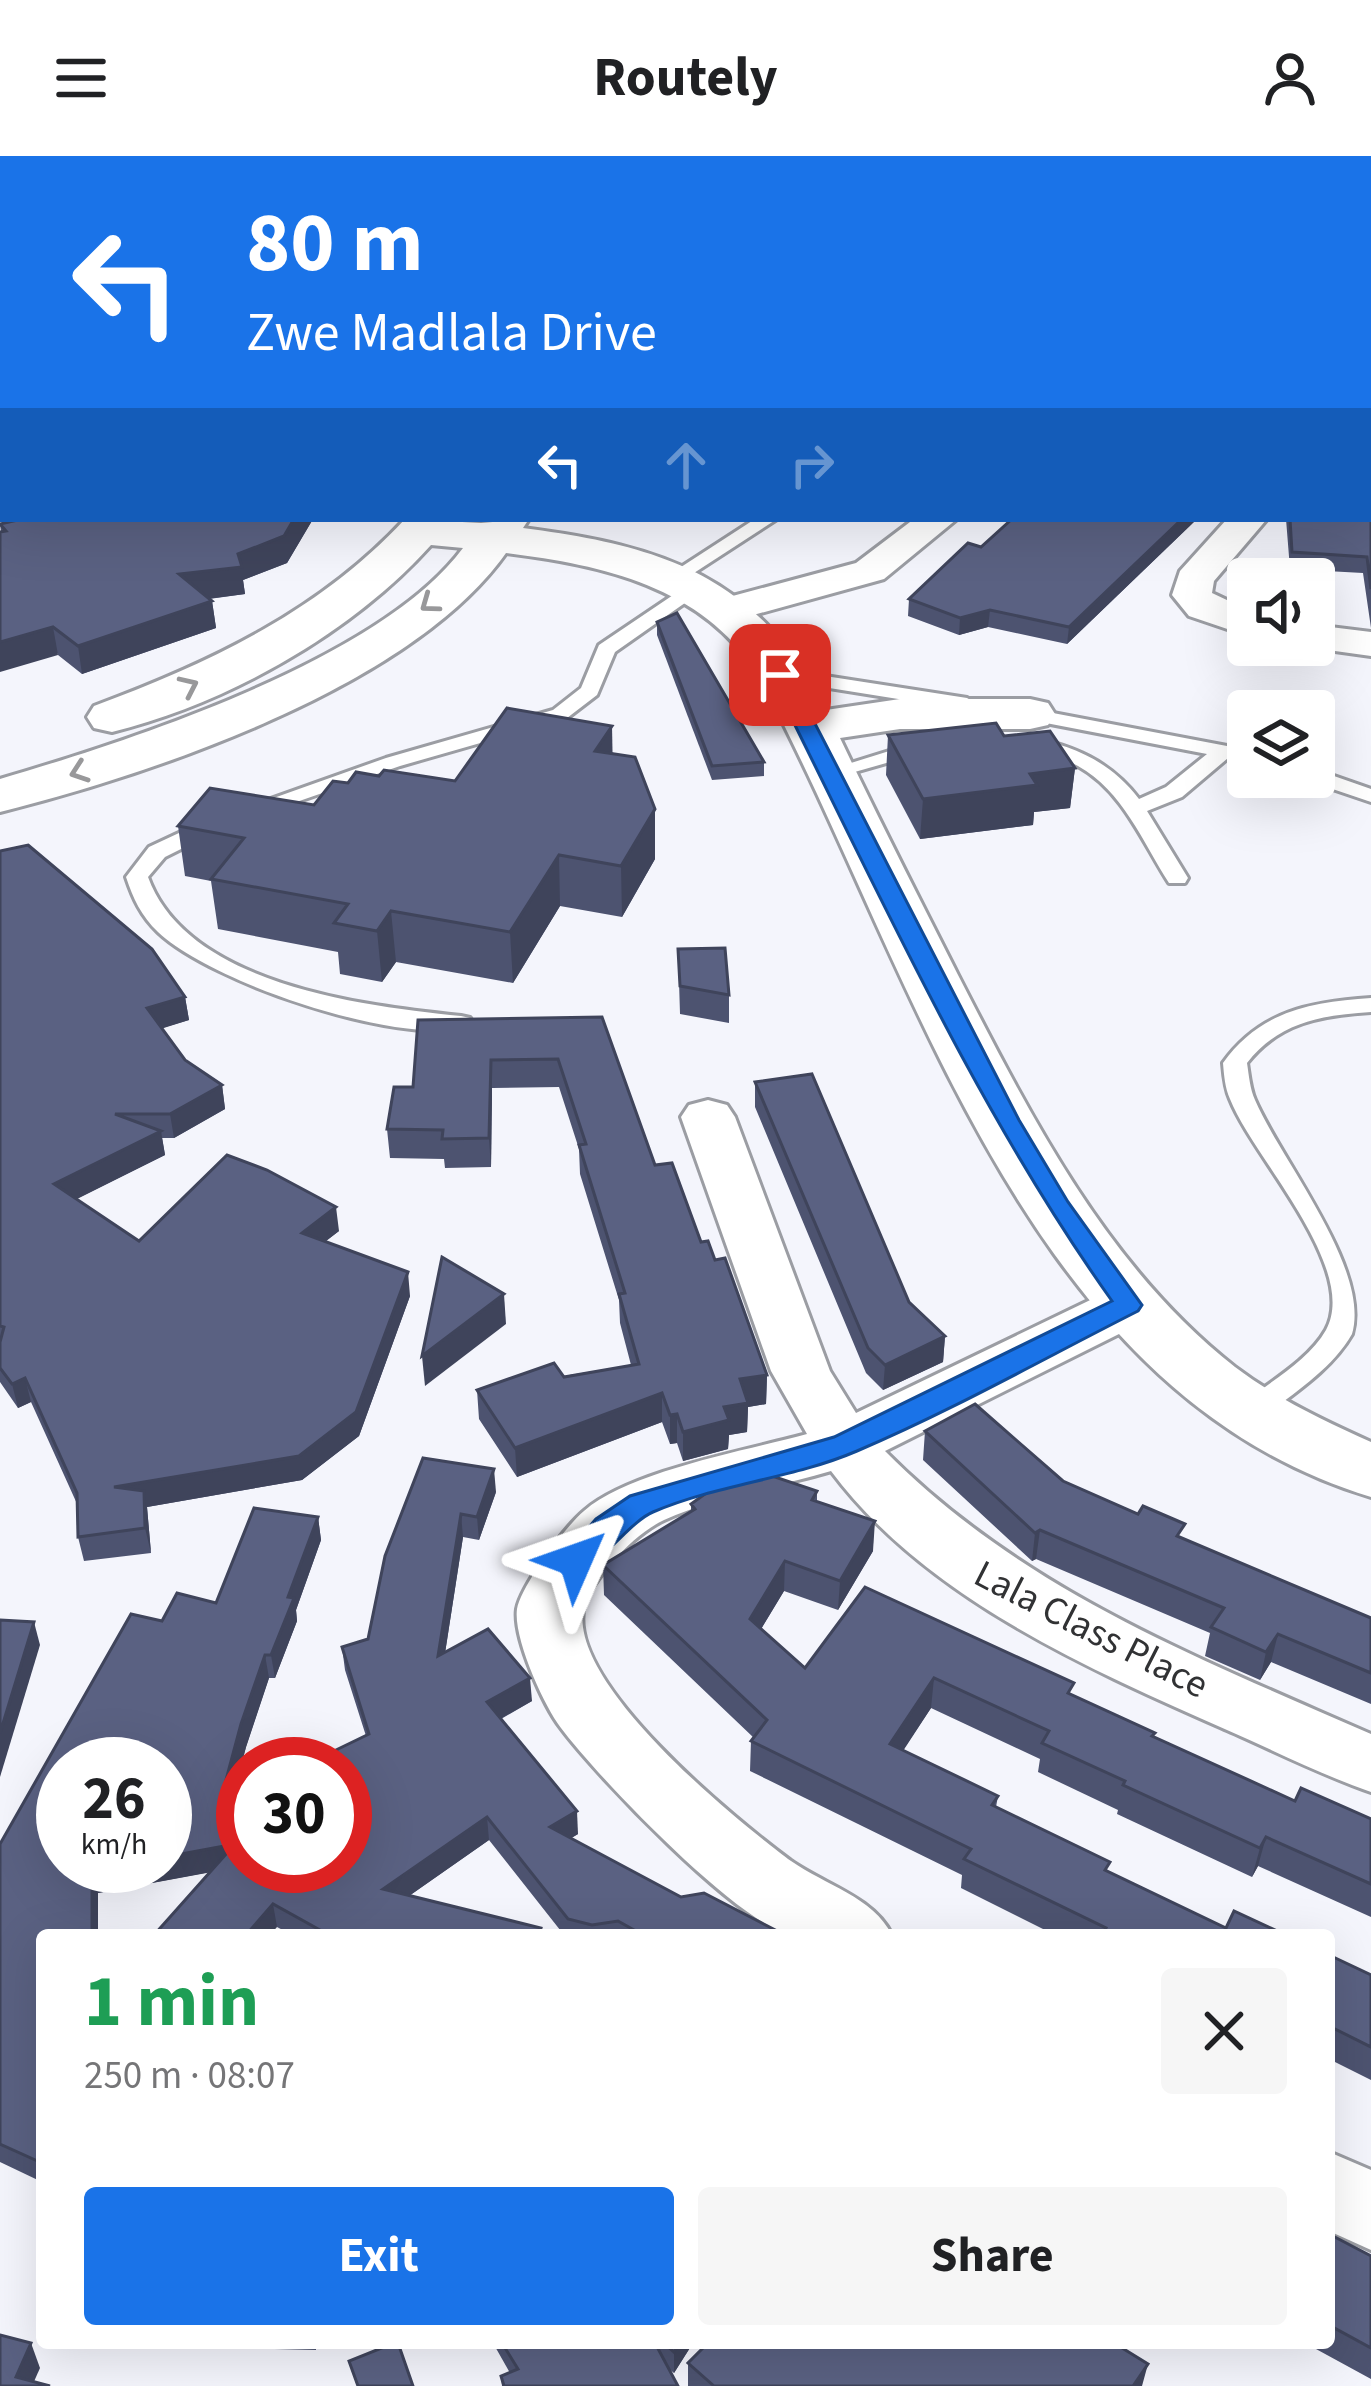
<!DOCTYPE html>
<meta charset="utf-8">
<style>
body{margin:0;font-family:"Source Sans 3",sans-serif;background:#f6f6f6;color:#202124;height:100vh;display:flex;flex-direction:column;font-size:45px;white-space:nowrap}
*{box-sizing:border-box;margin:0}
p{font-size:39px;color:#757577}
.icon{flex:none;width:66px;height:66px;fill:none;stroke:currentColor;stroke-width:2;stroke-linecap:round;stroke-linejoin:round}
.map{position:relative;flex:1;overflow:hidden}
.side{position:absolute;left:36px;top:1773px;width:1299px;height:420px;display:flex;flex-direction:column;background:#fff;border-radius:12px;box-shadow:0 12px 48px #0002}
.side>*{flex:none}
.hud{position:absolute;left:0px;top:0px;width:1371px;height:366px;box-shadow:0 12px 48px #0002;background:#1a73e8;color:#fff;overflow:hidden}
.tools{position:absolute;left:1227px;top:402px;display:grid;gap:24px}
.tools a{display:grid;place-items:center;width:108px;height:108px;border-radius:12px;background:#fff;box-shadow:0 12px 48px #0002;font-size:60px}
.speed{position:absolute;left:36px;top:1581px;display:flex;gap:24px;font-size:60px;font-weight:700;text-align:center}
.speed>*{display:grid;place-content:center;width:156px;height:156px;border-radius:50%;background:#fff;box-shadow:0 12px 48px #0002;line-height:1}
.speed small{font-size:30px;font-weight:400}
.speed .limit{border:18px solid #d22;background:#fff;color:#111}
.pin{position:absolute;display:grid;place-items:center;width:102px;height:102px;color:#fff;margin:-51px;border-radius:24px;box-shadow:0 6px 18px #0006}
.me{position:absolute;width:132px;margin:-66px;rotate:47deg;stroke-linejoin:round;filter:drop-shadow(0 0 9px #0008)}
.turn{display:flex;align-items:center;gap:42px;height:252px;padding:0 48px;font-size:54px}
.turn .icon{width:156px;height:156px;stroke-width:2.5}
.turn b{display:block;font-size:84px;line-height:102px}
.lanes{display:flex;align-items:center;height:114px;padding:0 48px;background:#0003;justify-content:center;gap:60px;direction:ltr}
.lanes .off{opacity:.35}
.round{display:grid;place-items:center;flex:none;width:126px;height:126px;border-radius:12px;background:#f6f6f6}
.summary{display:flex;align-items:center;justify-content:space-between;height:204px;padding:0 48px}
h1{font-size:72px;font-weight:700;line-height:90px;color:#1e9e55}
.primary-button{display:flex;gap:24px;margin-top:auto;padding:24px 48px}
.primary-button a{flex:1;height:138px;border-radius:12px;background:#1a73e8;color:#fff;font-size:48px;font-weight:700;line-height:138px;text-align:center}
.primary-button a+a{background:#f6f6f6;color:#202124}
header{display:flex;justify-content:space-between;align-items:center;height:156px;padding:0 48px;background:#fff;font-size:54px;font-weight:700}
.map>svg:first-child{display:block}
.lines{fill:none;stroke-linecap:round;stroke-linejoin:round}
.lane-casing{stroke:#9b9da3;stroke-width:6}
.street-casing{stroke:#9b9da3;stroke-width:6}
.secondary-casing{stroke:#9b9da3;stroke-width:6}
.lane{fill:#fff;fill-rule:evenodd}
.street{fill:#fff;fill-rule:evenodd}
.secondary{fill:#fff;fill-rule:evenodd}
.wall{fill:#4d5370}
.shaded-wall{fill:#3f445b}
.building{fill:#5a6182;stroke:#3f445b;stroke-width:3}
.oneway{stroke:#98989a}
.route{fill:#1a73e8;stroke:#114b97;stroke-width:3}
.labels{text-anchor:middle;stroke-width:12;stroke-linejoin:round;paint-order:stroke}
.street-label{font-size:39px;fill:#313234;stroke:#fff}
</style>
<header><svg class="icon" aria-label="menu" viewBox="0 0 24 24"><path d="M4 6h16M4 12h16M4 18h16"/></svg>Routely<svg class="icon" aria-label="person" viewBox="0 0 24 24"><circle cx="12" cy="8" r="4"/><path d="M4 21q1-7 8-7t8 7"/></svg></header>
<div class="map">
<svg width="1371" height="2230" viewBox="0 0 1371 2230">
<rect width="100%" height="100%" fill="#f4f5fc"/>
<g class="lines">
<defs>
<g id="lane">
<rect x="0" y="11" width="3" height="10"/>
<path d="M3 209V219L0 220V210Z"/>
<path d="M755 363H777L677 428 661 424Z"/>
<path d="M685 431 702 435 615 496 597 539 567 562 400 610 253 661 245 662 234 656 386 602 553 554 581 532 599 489Z"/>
<path d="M780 513 967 542 977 548 967 554 773 523V515Z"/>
<path d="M1016 550 1248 594V606L1228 602 1182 641 1147 655 1188 722 1185 727H1169C1142 685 1123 635 1078 610 1059 599 1033 598 1018 586L1028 580C1074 591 1109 604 1139 643L1166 631 1207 598 1009 560 1006 556Z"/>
<path d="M918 586 925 588V596L830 623 819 617Z"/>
<path d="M1314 613 1371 633V646L1306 624 1314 621Z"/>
<path d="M209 663 220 670 217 675 165 701 148 721C187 829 364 850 461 860L470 862 473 867 470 872C397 889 212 827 158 776 141 760 133 742 126 721L149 691Z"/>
<path d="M1371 842V856C1322 859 1279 866 1247 907 1249 920 1250 933 1255 944 1280 1003 1371 1113 1352 1178 1332 1213 1294 1237 1263 1261H1243L1239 1254 1243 1247C1270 1226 1309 1204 1326 1174 1360 1112 1252 1000 1230 943 1225 932 1224 919 1223 907 1260 855 1311 846 1371 842Z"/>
</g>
<g id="street">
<path d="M652 0H682L650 3Z"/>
<rect x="1368" y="32" width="3" height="18"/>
<path d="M1368 130 1371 131V151L1368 150Z"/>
<path d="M1368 224 1371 225V247L1368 246Z"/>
<path d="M914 363H957L884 423 728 466 714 463 708 454 714 445 856 407Z"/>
<path d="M1227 363H1267L1214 425 1212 437 1248 454V480L1189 460 1172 439 1180 415Z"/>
<path d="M1314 469 1371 476V500L1299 490 1314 489Z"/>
<path d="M708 944 727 949 735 961 830 1215 856 1257 1109 1135 1129 1129 1149 1135 1158 1149 1149 1163 885 1295C1024 1435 1194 1500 1371 1578V1636C1322 1619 1275 1595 1227 1574 1087 1512 926 1442 831 1315 777 1331 715 1341 664 1364 645 1373 628 1389 614 1404 602 1417 589 1433 584 1450 564 1525 737 1665 791 1705 825 1729 873 1741 892 1779 860 1779 822 1785 791 1779 738 1768 596 1619 561 1572 544 1550 513 1482 517 1453 521 1430 565 1371 584 1355 630 1315 745 1295 807 1278L771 1215 681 961 689 949Z"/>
<path d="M1329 1996 1371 2014V2094L1329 2075Z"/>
</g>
<g id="secondary">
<rect x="428" y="0" width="34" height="3"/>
<rect x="479" y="0" width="34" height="3"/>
<path d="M405 363 481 367 529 363 523 372C664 390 759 421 826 554L900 543H1030L1048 547 1055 558 1048 569 1030 573H900L840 582C878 662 918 740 958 819 1031 961 1107 1111 1235 1211 1276 1242 1324 1265 1371 1286V1341C1017 1234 912 803 757 517 701 430 602 409 506 397 411 531 155 617 0 656V623C132 584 380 504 463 392L431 389C351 478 228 547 112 576L94 572 87 561 94 550C210 507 320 455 405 363Z"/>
</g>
</defs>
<use href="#lane" class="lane-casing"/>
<use href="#street" class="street-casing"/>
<use href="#secondary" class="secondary-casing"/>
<use href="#lane" class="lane"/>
<use href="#street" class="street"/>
<use href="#secondary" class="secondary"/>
</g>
<g class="wall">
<path d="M1371 50V125L1368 124V52Z"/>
<path d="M1371 341V472L1363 417 1290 413 1286 363H1368Z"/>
<path d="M22 363H313L287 407 243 424 245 438 209 443 212 445 216 472 82 518 58 499 1 376 0 368Z"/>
<path d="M1197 363 1067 488 988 471 959 479 908 460 909 443 981 391Z"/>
<path d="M657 466 764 606V620L712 624 657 479Z"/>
<path d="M888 579 1004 580 1075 612 1070 652 1034 656 1033 669 920 683 886 619Z"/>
<path d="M612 598 655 653V703L622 761 560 750 513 827 396 806 382 826 340 818 338 796 218 773 211 725 185 720 178 670 314 649 348 627 379 620 455 625Z"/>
<path d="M0 695 185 841 189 864 162 872 185 904 222 929 225 953 174 982H162L165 999 76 1043 139 1085 339 1075 326 1085 410 1140 359 1280 302 1324 147 1351 151 1397 84 1405 78 1381V1350L31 1246 18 1252 0 1226Z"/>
<path d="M678 793 729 839V867L680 858Z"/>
<path d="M602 861 655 1009 701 1086 767 1219 766 1248 748 1251 747 1276 729 1279 728 1293 683 1305 677 1287 670 1288 662 1266 517 1321 479 1263 477 1234 631 1209 620 1167 619 1144 580 1018 579 993 559 931 492 932 491 1011 445 1012 444 1003 390 1002 387 973 413 931Z"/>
<path d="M755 926 909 1146 945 1180 943 1206 883 1234 866 1217 755 951Z"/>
<path d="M925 1275 1063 1325 1182 1382 1371 1462V1548L1271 1506 1260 1524 1205 1500 1210 1477 1036 1403 1032 1405 923 1304Z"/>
<path d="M817 1335V1345L873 1395 838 1454 784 1435 761 1473 805 1512 865 1431 1154 1581 1295 1645 1371 1663V1761L1258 1710 1252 1721 1117 1658 1118 1654 1038 1616 1040 1603 931 1552 903 1594 998 1640 996 1651 1108 1715 1226 1772 1286 1779H1055L961 1732 962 1719 750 1615 751 1585 754 1582 604 1439 603 1409 691 1355V1348Z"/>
<path d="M496 1336 479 1384 463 1381 445 1497 532 1545 501 1563 578 1678 571 1682 681 1741 785 1779H564L489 1684 409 1740 542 1779H292L277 1771 210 1716 98 1737 42 1779V2026L0 2006V1688L162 1465 216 1447 318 1361 321 1384 296 1454 297 1465 275 1522H269L246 1591 232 1645 366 1580 345 1514 342 1491 368 1483 385 1400Z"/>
<path d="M1329 1799 1371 1819V1924L1329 1903Z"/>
<path d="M1329 2078 1371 2100V2223L1305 2187H1329Z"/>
<path d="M230 2187H316V2194L231 2192Z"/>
<path d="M493 2187H693L674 2217 668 2212 678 2230H502L501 2220 510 2217Z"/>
<path d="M688 2207 1142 2230H688Z"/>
</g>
<g class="shaded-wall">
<path d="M3 285V313H0V286Z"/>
<path d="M294 363H313L287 407 243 424 245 438 183 446 179 418 238 398Z"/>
<path d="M1182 363H1197L1067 488 1069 471Z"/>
<path d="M212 445 216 472 82 518 78 490Z"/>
<path d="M990 454 988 471 959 479 960 462Z"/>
<path d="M53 471 58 499 0 516V486Z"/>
<path d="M612 570 613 619 595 595Z"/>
<path d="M1075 612 1070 652 1034 656 1033 669 920 683 923 643 1030 618Z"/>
<path d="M655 653V703L622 761 621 710Z"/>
<path d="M559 699 560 750 513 827 510 776Z"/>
<path d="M391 755 396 806 382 826 377 775Z"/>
<path d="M185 841 189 864 151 876 147 852Z"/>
<path d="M491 904 492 932 491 1011 489 982Z"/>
<path d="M222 929 225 953 174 982 170 958Z"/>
<path d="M161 975 165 999 59 1052 54 1028Z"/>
<path d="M336 1051 339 1075 305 1101 302 1077Z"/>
<path d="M408 1116 410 1140 359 1280 302 1324 147 1351 151 1397 145 1372 114 1331Z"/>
<path d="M504 1138 506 1168 425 1230 422 1200Z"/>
<path d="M945 1180 943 1206 883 1234 885 1209Z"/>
<path d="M767 1219 766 1248 748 1251 747 1276 729 1279 728 1293 683 1305V1276L740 1223Z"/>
<path d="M25 1222 31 1246 18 1252 12 1228Z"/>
<path d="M662 1237V1266L517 1321 515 1292Z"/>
<path d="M677 1258V1287L670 1288V1259Z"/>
<path d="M494 1313 496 1336 479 1384 477 1361Z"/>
<path d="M461 1358 463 1381 441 1523 438 1500Z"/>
<path d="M318 1361 321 1384 296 1454 297 1465 275 1522 271 1499 288 1441Z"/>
<path d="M875 1365 873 1395 838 1454 840 1425Z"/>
<path d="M1040 1374 1036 1403 1032 1405 1035 1377Z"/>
<path d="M785 1405 784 1435 749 1493 750 1463Z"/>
<path d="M34 1466 40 1489 0 1621V1577Z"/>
<path d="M1278 1478 1271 1506 1260 1524 1266 1496Z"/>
<path d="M265 1499 269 1522 246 1591 224 1673 219 1650 241 1568Z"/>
<path d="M530 1522 532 1545 489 1569 487 1546Z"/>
<path d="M934 1522 931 1552 888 1618 890 1588Z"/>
<path d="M577 1655 578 1678 552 1694 550 1671Z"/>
<path d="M487 1661 489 1684 386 1756 383 1733Z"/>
<path d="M1266 1681 1258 1710 1252 1721 1260 1692Z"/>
<path d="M235 1688 239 1711 98 1737V1779H92V1714L113 1710H165V1701Z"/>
<path d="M273 1748 277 1771 270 1779H246Z"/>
<path d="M31 2187 40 2212 32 2230 16 2221Z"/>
<path d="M679 2187H693L674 2217V2196Z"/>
<path d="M1148 2208 1142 2230H1133Z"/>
</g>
<g class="building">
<path d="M285 0H405V3H284Z"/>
<path d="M1371 50V83H1368V52Z"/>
<path d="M1371 86V107L1368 106V87Z"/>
<path d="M3 221V285L0 286V222Z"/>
<path d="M1368 252H1371V314L1368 313Z"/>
<path d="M1368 340 1371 341V433L1367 401 1292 396 1290 363H1368Z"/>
<path d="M22 363H294L284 380 238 398 242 411 179 418 212 445 78 490 53 471 0 486V376L6 375 0 368Z"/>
<path d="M1012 363H1182L1069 471 990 454 960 462 909 443 968 387 981 391Z"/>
<path d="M677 457 764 606 712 610 657 466Z"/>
<path d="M507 552 612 570 595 595 635 601 655 653 621 710 559 699 510 776 391 755 377 775 334 767 348 748 211 723 244 682 178 670 210 632 314 649 333 625 348 627 356 616 379 620 384 614 455 625Z"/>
<path d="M996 567 1004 580 1050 575 1075 612 1030 618 1037 629 923 643 888 579Z"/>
<path d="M28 689 152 793 185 841 147 852 185 904 222 929 170 958H115L161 975 54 1028 139 1085 227 999 267 1014 336 1051 302 1077 408 1116 356 1256 299 1300 114 1331 144 1335 145 1372 78 1381 77 1337 25 1222 12 1228 0 1212V1186L4 1171 0 1170V695Z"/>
<path d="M725 792 729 839 680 830 678 793Z"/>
<path d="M602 861 655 1009 672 1007 701 1086 708 1085 715 1104 725 1102 767 1219 740 1223 748 1247 724 1251 729 1264 683 1276 677 1258 670 1259 662 1237 515 1292 477 1234 554 1207 564 1221 639 1208 619 1138 625 1137 579 989 586 988 558 903 491 904 489 982 442 983 443 974 387 973 394 931H413L418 864Z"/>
<path d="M812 918 909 1146 945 1180 885 1209 868 1192 755 926Z"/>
<path d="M442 1101 504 1138 422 1200Z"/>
<path d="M975 1248 1063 1325 1138 1358 1143 1350 1185 1368 1177 1380 1371 1462V1517L1278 1478 1266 1496 1211 1471 1224 1452 1040 1374 1035 1377 925 1275Z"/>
<path d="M423 1302 494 1313 477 1361 461 1358 438 1500 488 1473 530 1522 487 1546 577 1655 550 1671 681 1741 704 1737 785 1779H643L618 1765 592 1769 568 1763 487 1661 383 1733 541 1772 539 1779H329L273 1748 246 1779H154L235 1688 165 1701V1608H63V1710H113L92 1714V1779H42V2007L0 1988V1688L131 1458 162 1465 177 1437 216 1447 254 1352 318 1361 288 1441 294 1442 271 1499H265L241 1568 219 1650 243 1639V1710H345V1608H307L369 1578 342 1491 368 1483 385 1400Z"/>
<path d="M748 1312 817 1335 812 1344 875 1365 840 1425 785 1405 750 1463 805 1512 865 1431 1074 1527 1068 1537 1155 1577 1152 1580 1295 1645 1301 1632 1371 1663V1728L1266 1681 1260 1692 1123 1629 1125 1625 1042 1587 1049 1575 934 1522 890 1588 998 1640 992 1649 1110 1706 1105 1714 1226 1772 1234 1755 1286 1779H1102L1106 1772 964 1703 971 1693 751 1585 767 1564 603 1409 695 1353 691 1348 737 1315Z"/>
<path d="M0 1464 34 1466 0 1577Z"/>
<path d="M1329 1799 1371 1819V1891L1329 1870Z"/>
<path d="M1329 2078 1371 2100V2192L1329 2169Z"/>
<path d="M0 2179 31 2187 16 2221 50 2230H0Z"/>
<path d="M394 2187H398L413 2230H358L349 2205Z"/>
<path d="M502 2187H655L678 2230H504L501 2220 518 2213Z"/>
<path d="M664 2187H679L674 2196Z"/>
<path d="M708 2187H1114L1148 2208 1133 2230H714L688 2207Z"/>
</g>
<defs><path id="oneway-chevron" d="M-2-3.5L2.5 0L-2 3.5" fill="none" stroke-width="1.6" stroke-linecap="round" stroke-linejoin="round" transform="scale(3)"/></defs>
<g class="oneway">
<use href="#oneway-chevron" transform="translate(429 448) rotate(144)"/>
<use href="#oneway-chevron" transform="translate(189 530) rotate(-25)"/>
<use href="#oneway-chevron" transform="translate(79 616) rotate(161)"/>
</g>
<path class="route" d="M780 513 790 519 1019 964 1068 1046 1142 1149 1138 1155C1045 1202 953 1254 857 1295 792 1323 718 1328 653 1356 625 1368 595 1421 565 1412L560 1404 596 1363 630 1340 834 1281 1112 1145C974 951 877 732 770 519Z"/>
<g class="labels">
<g class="street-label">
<text transform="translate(1092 1472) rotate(27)" y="14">Lala Class Place</text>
</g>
</g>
</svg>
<div class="tools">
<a><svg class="icon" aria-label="sound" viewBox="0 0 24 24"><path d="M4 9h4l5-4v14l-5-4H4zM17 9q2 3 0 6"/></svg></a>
<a><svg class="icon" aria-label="layers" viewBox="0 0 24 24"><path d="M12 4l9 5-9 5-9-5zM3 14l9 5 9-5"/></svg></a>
</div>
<div class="speed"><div>26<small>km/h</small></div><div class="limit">30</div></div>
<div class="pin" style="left:780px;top:519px;background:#d93025"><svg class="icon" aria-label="arrive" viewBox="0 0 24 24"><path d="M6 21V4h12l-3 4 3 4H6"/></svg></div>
<svg class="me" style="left:576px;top:1404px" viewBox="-20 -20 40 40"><path d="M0-17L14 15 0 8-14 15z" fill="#1a73e8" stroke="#fff" stroke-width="4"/></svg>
<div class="hud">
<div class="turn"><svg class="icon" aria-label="left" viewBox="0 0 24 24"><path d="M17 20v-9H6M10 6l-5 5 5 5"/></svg><div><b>80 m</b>Zwe Madlala Drive</div></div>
<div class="lanes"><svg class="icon" aria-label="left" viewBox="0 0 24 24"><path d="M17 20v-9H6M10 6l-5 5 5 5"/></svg><svg class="icon off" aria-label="ahead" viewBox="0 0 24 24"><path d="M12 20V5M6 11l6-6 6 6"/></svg><svg class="icon off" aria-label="right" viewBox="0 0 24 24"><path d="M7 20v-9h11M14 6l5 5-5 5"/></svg></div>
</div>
<section class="side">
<div class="summary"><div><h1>1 min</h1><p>250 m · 08:07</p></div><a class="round"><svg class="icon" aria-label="close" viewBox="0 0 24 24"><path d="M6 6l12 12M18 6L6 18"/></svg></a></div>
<div class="primary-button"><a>Exit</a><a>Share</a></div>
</section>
</div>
